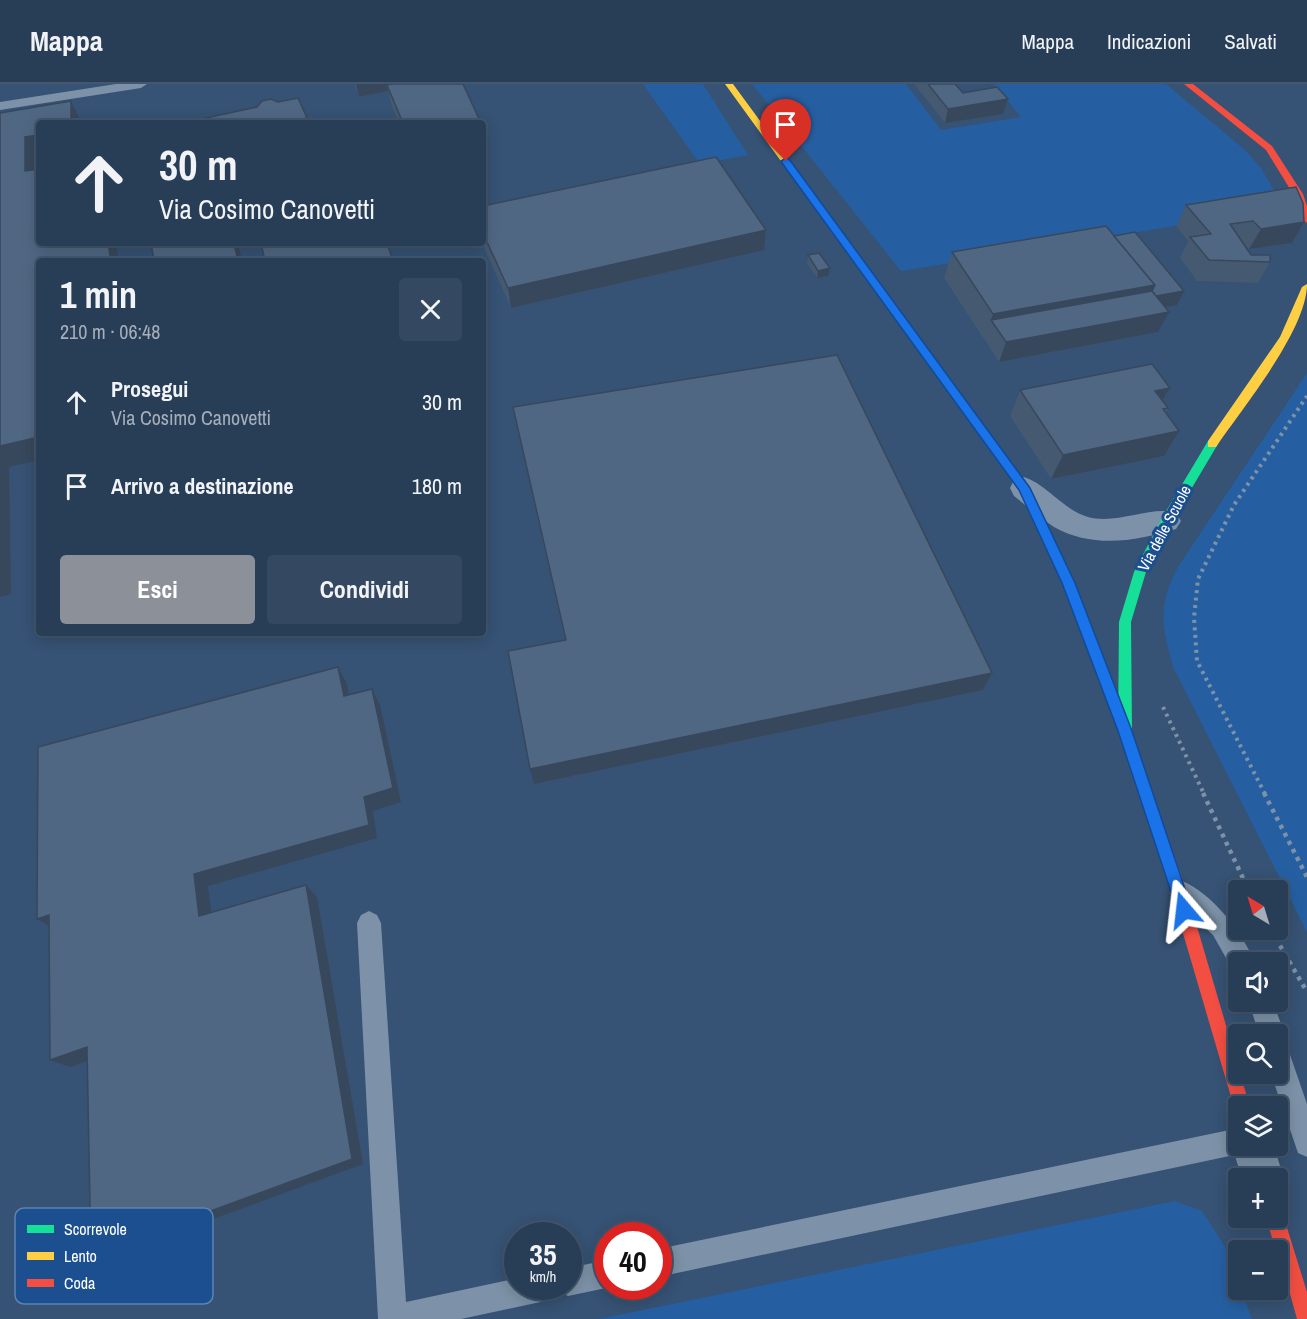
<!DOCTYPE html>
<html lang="it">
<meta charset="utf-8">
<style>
body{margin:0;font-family:"Archivo Narrow",sans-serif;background:#344961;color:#f1f3f6;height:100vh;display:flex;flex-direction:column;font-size:22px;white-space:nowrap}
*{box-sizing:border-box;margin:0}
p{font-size:20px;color:#a5aeba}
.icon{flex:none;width:33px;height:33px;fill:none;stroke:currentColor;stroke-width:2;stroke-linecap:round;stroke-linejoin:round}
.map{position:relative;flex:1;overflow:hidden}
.panel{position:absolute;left:36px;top:174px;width:450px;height:378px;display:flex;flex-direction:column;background:#283e57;border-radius:6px;box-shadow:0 3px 15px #0003,0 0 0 2px #44576d}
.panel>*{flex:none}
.banner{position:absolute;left:36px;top:36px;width:450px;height:126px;border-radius:6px;box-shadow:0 3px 15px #0003,0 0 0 2px #44576d;background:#283e57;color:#f1f3f6;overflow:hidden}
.needle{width:39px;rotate:322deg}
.fabs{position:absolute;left:1228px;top:796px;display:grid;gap:12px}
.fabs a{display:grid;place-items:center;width:60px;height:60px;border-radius:6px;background:#283e57;box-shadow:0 3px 15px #0003,0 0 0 2px #44576d;font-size:30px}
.speed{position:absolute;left:504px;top:1138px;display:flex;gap:12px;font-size:30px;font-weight:700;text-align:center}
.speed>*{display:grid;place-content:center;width:78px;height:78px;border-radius:50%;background:#283e57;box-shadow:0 3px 15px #0003,0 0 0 2px #44576d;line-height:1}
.speed small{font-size:15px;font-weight:400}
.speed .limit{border:9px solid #d22;background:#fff;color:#111}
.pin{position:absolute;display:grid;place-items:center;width:51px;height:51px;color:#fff;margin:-62px -26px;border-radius:50% 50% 50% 0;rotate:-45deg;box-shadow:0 0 6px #0007}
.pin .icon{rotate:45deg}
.me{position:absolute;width:66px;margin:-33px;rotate:343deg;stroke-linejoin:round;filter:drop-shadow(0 0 4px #0008)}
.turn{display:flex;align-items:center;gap:21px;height:126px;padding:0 24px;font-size:27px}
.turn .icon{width:78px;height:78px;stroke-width:2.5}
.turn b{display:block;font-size:42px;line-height:51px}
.round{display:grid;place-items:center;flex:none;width:63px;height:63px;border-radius:6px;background:#344961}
.overview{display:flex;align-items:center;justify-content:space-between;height:102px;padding:0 24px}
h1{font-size:36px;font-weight:800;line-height:45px}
.cta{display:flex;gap:12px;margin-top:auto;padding:12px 24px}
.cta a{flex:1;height:69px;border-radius:6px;background:#8c9099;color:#fff;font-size:24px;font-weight:800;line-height:69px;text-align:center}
.cta a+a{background:#344961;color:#f1f3f6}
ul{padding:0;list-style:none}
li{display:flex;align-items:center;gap:18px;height:84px;padding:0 24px}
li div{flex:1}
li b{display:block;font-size:22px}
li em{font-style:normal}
header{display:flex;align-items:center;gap:36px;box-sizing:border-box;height:84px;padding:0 30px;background:#283e57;border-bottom:2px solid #44576d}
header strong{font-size:28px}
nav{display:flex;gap:33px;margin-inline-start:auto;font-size:21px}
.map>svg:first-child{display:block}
.green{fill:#265fa1}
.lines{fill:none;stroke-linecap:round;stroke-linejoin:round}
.path-far1{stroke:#7d92a8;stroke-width:4;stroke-dasharray:3 4.5;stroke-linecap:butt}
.path{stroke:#7d92a8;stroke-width:4.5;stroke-dasharray:4 5;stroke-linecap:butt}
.lane{fill:#7d92a8;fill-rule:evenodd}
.street{fill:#7d92a8;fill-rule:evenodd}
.fast{fill:#16e098;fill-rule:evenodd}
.slow{fill:#ffcf43;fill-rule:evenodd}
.jam{fill:#f24e42;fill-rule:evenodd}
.wall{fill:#455971}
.shaded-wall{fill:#38485c}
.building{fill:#506783;stroke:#38485c;stroke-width:1.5}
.route{fill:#1a73e8;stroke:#114b97;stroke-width:1.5}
.labels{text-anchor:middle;stroke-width:6;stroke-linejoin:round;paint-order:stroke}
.street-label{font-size:16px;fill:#fff;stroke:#1b4f8f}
.key{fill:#1b4f8f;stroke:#5f84b1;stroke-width:1.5}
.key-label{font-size:16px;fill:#fff}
</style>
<header>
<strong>Mappa</strong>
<nav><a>Mappa</a><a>Indicazioni</a><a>Salvati</a></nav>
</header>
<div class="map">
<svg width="1307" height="1235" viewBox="0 0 1307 1235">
<rect width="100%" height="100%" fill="#365274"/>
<g class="green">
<path d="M643 0H703L748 71 700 80Z"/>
<path d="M752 0H906L941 46 1021 33 994 0H1166L1244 65 1261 84 1284 124 901 187Z"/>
<path d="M1307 289V848L1173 583C1162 542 1157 522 1178 483Z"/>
<path d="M1175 1117 1202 1127 1225 1163 1252 1235H599Z"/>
</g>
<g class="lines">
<g class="path-far1">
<path d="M1163 623 1204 710"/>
<path d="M1265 710 1197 577 1194 534 1198 495 1234 421 1307 312"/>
</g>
<g class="path">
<path d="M1203 709 1249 807"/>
<path d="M1264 709 1307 793"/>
<path d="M1271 846 1307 908"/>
</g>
<g class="lane">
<path d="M116 0H147L141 4 0 26V18Z"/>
<path d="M1182 797C1212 809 1243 849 1255 879H1239V889L1234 888 1213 851 1174 816 1170 808 1174 800Z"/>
<path d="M369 827 377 831 381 839 406 1218 518 1194V1203H568V1184L608 1176V1203H611L568 1212 558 1207 555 1213 545 1217 461 1235H378L357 839 361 831Z"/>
<path d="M1249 918H1273L1285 951 1281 960 1287 962 1307 1020V1073L1298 1069 1271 990H1278V951H1259Z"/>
<path d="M1239 1044V1062H1250L1248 1066 1239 1070 658 1193V1165Z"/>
</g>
<g class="street">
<path d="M1024 393C1048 401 1063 426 1088 433 1118 441 1152 421 1176 429L1181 437 1176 445C1137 457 1093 465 1054 443 1040 434 1027 422 1014 412L1010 404 1014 396Z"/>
<path d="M1239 1047V1062H1274L1284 1095 1278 1110V1095H1242L1232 1062Z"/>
</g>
<path class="fast" d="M1212 356 1218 360 1171 439 1146 488 1131 538 1132 647 1155 717 1153 722 1148 724 1143 722 1141 717 1118 647 1119 538 1134 488 1162 434 1208 357Z"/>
<g class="slow">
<path d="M725 0H733L1028 401 1039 423 1037 426H1029L1019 406Z"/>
<path d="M1307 200C1307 246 1243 323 1216 363H1208V357L1280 253 1302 203Z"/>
</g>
<g class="jam">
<path d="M1184 0H1193L1272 62 1303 110 1307 122V139L1302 136 1293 110 1266 66Z"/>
<path d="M1033 419 1039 423 1074 499 1125 628 1123 632 1118 634 1113 632 1111 628 1062 499 1027 423Z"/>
<path d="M1148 710 1153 712 1155 717 1186 805 1250 1023H1239V1030L1234 1023 1170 805 1141 717 1143 712Z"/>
<path d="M1278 1126 1281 1128 1284 1134 1307 1208V1235H1297L1278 1167H1276L1266 1134H1278Z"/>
</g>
</g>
<g class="wall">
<path d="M354 0H463L480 39H399L392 22 388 7 359 13Z"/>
<path d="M914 0H955L963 9 1008 15 1003 30 945 39Z"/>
<path d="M1186 121 1304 138 1292 159 1249 165 1243 160 1251 171 1270 178 1258 199 1197 197 1180 174 1188 157 1176 142Z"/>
<path d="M483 122 766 146 764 166 511 224 482 159H483Z"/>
<path d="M1114 152 1177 221 1165 223 1158 248 999 278 944 194 952 168Z"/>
<path d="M808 171 828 192 817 194 807 179Z"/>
<path d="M1170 304 1163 317 1168 324 1166 329 1179 347 1164 372 1051 395 1010 332 1020 306Z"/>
<path d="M513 323 992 589 983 606 534 700 530 685 565 556 517 343Z"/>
</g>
<g class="shaded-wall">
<path d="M356 0H402L387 1 388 7 359 13Z"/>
<path d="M1008 15 1003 30 945 39 948 25Z"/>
<path d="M71 17 81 38V39H71Z"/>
<path d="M307 34 308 39H286Z"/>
<path d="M479 35 480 39H456Z"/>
<path d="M39 51V73L37 74V108L25 87V53Z"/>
<path d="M1304 138 1292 159 1249 165 1261 145Z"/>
<path d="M766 146 764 166 511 224 508 204Z"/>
<path d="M108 159H116L119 177H111Z"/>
<path d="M234 159H238L242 177H238Z"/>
<path d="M830 184 828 192 817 194 818 187Z"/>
<path d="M1155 201 1184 207 1177 221 1003 253 991 236 984 256 993 230Z"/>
<path d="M1169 228 1158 248 999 278 1006 258Z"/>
<path d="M1170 304 1155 329V307Z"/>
<path d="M1179 347 1164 372 1051 395 1063 371Z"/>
<path d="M39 353V376L9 383 11 510 0 513V362Z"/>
<path d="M338 583 347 600 352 629 344 612Z"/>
<path d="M992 589 983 606 534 700 530 685Z"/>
<path d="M372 605 380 621 401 718 373 727 377 754 208 802 213 843 199 832 194 790 364 713Z"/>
<path d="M306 801 317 813 363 1080 112 1172 91 1171Z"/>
<path d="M49 831 56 846 37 835Z"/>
<path d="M87 963 106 971 70 983 50 976Z"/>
</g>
<g class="building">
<path d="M392 0H463L479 35 456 39H403L387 1Z"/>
<path d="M928 0H955L963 9 997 3 1008 15 948 25Z"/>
<path d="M298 14 307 34 286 39H183L257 23 262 17 271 15 278 18Z"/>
<path d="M71 17V39H39V51L25 53V87L39 85V159H108L111 177H39V353L0 362V29Z"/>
<path d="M716 73 766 146 508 204 483 149V122Z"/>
<path d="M1296 103 1303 119 1304 138 1261 145 1253 137 1230 140 1251 171H1270V178L1209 176 1190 153 1211 150 1186 121Z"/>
<path d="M1106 142 1155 201 993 230 952 168Z"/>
<path d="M1135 148 1184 207 1156 212 1152 207 1155 201 1114 152Z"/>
<path d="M151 159H234L238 177H154Z"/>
<path d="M261 159H387L393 177H265Z"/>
<path d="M819 169 830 184 818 187 808 171Z"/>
<path d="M1152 207 1169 228 1006 258 991 236Z"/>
<path d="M837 271 992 589 530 685 508 567 566 556 513 323Z"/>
<path d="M1152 280 1170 304 1155 307 1168 324 1163 325 1179 347 1063 371 1020 306Z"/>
<path d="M338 583 344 612 372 605 393 704 364 713 369 741 194 790 199 832 306 801 352 1075 91 1171 87 963 50 976 49 831 37 835 38 663Z"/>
</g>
<path class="route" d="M786 74 789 75 1030 404 1075 499 1132 647 1192 826 1190 831 1184 833 1179 831 1177 826 1118 647 1062 499 1019 406 782 79 781 77Z"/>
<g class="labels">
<g class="street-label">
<text transform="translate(1164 444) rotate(-62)" y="6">Via delle Scuole</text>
</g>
</g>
<rect x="15" y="1124" width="198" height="96" rx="9" class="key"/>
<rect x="27" y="1141" width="27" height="8" fill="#16e098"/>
<rect x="27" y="1168" width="27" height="8" fill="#ffcf43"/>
<rect x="27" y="1195" width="27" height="8" fill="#f24e42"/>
<g class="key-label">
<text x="64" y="1151">Scorrevole</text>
<text x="64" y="1178">Lento</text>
<text x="64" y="1205">Coda</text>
</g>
</svg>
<div class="fabs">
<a><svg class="needle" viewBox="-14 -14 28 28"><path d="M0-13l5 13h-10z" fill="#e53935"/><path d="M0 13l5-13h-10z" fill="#a5aeba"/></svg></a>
<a><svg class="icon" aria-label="sound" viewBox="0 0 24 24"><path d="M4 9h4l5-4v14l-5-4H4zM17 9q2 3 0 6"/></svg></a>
<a><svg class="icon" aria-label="search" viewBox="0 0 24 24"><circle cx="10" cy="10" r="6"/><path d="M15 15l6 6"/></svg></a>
<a><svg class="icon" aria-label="layers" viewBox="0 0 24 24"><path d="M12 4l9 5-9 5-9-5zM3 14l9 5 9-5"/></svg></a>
<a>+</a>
<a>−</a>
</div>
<div class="speed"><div>35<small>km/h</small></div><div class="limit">40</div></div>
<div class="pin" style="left:786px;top:77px;background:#d93025"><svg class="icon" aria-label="arrive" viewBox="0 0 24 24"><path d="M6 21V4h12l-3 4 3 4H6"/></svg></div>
<svg class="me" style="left:1184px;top:826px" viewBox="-20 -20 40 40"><path d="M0-17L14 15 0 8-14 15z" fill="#1a73e8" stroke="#fff" stroke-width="4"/></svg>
<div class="banner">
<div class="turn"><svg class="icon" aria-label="ahead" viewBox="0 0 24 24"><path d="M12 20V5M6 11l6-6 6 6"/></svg><div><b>30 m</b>Via Cosimo Canovetti</div></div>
</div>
<section class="panel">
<div class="overview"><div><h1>1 min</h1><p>210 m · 06:48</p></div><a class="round"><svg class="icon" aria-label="close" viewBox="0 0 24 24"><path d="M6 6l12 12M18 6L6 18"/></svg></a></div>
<ul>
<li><svg class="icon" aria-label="ahead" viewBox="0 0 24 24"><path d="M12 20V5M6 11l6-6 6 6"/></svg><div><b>Prosegui</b><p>Via Cosimo Canovetti</p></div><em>30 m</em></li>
<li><svg class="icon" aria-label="arrive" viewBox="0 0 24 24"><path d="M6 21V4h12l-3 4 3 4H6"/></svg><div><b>Arrivo a destinazione</b></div><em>180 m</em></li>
</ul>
<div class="cta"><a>Esci</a><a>Condividi</a></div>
</section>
</div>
